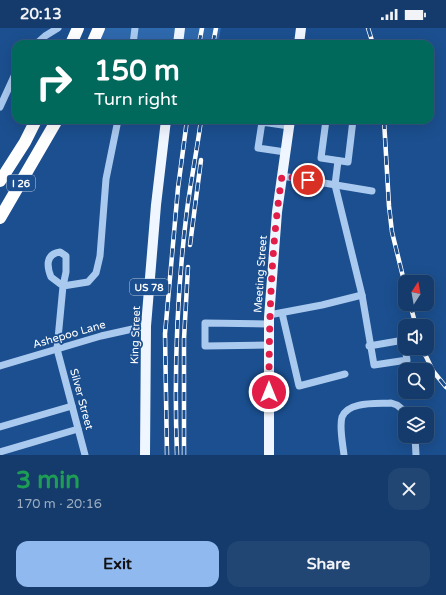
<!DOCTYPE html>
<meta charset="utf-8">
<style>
body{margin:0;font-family:"Varela Round",sans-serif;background:#214673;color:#f1f3f6;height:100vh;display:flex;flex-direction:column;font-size:15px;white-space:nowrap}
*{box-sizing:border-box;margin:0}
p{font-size:13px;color:#9dadc1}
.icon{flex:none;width:22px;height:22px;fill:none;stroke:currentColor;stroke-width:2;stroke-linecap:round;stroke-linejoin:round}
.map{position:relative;height:427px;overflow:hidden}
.side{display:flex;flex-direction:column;background:#143b6b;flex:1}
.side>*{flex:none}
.guide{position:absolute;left:12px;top:12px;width:422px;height:84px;border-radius:12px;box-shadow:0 4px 16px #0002,0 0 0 1px #33557e;background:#00695c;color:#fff;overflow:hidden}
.needle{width:26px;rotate:11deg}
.controls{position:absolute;left:398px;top:247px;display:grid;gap:8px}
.controls a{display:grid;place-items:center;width:36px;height:36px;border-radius:8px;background:#143b6b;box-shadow:0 4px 16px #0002,0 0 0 1px #33557e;font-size:20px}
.pin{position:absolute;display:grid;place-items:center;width:34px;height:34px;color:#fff;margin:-17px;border:2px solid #fff;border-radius:50%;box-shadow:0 1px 4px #0007}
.me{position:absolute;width:44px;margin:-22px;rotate:0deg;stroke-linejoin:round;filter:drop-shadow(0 0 3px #0008)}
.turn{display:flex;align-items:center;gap:14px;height:84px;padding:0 16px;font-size:18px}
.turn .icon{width:52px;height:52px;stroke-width:2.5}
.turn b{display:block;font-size:28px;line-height:34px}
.round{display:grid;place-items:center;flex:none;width:42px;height:42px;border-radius:12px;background:#214673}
.summary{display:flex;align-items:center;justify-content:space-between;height:68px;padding:0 16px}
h1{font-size:24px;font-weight:800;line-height:30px;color:#1e9e55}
.button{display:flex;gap:8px;margin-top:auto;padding:8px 16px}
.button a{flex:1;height:46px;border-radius:12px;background:#90b9f0;color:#111;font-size:16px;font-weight:800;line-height:46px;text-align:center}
.button a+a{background:#214673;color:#f1f3f6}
.status{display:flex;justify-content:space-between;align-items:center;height:28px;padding:0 20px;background:#143b6b;direction:ltr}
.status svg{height:11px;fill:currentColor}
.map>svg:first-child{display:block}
.green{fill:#2e69ad}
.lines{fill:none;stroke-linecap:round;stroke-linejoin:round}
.minor{stroke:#a9c9ee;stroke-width:7}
.major{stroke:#f0f6ff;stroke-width:10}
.highway{stroke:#fff;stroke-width:12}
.rail-casing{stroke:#fff;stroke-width:4.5}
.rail{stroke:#1b4f8f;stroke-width:3;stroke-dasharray:9;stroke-linecap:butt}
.route{stroke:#e11d48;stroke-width:7;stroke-dasharray:0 12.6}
.labels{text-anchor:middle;stroke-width:3.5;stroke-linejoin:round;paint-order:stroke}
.shield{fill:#1b4f8f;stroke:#bbcadd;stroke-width:1}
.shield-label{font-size:10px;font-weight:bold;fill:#fff}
.street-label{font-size:11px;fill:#fff;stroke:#1b4f8f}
</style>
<div class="status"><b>20:13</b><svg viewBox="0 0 49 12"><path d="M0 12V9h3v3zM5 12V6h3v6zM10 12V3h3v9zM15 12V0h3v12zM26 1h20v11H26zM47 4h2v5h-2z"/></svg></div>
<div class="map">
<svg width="446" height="427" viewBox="0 0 446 427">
<rect width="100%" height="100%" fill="#1b4f8f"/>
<path class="green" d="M99 0H221L218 16H92Z"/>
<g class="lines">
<g class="minor">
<path d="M36 16 45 8 58 0"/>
<path d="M133 16 135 0"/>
<path d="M0 79 16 44"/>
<path d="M326 92 321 130 348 134 353 92"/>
<path d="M285 124 258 120 262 94 289 98"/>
<path d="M338 133 335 157 362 267 374 337 407 332 405 320"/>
<path d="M282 148 372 163"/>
<path d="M282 285 299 358 345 346"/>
<path d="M269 287 322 277 362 267"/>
<path d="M269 317 205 318V295L269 296"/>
<path d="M369 318 404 312 405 319"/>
<path d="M0 338 101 308 146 298"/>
<path d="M0 399 72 378"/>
<path d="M415 408 416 427"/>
<path d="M0 424 78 401"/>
<path d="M85 427 57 321 63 258 66 244V228L60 224C45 226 47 239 51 249L63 258 88 254 96 245 100 228 106 151 118 92"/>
<path d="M344 427C343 417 339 399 342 389 348 373 377 376 391 375L397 377 408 386"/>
</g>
<g class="major">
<path d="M178 16 180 0"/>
<path d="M299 16 301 0"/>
<path d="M145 427 146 298 156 177 166 92"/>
<path d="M269 427V290L277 184 290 92"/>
</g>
<g class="highway">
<path d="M71 16 78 0"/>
<path d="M92 16 99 0"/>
<path d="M0 153 25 114 36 92"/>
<path d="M0 190 57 92"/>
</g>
<defs>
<g id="rail">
<path d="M368 0 373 16"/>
<path d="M199 16 202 0"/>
<path d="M213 16 216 0"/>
<path d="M384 92 389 178 392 204 405 257"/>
<path d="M190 217 201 132"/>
<path d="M410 276 416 298"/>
<path d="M422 320 433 343 446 359"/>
<path d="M167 427 165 306 178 160 187 92"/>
<path d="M177 427C174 347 177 262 187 182 191 152 197 122 201 92"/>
<path d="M184 427V311L188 239"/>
</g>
</defs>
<use href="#rail" class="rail-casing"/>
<use href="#rail" class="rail"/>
</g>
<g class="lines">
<path class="route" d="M269 364C269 292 271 219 282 148L308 152"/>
</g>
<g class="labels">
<g class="shield">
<rect x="7" y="147" width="28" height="16" rx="3"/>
<rect x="130" y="251" width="38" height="16" rx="3"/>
</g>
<g class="shield-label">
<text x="21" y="159">I 26</text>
<text x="149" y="263">US 78</text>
</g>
<g class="street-label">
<text transform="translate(260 246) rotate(-86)" y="4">Meeting Street</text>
<text transform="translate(69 306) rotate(-16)" y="4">Ashepoo Lane</text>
<text transform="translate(135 307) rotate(-88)" y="4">King Street</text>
<text transform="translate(82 371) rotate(75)" y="4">Silver Street</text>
</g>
</g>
</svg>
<div class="controls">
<a><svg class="needle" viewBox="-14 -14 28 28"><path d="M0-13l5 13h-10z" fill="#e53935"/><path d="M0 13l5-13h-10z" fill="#9dadc1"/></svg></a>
<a><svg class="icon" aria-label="sound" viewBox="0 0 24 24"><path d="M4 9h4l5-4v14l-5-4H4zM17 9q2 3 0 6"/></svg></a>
<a><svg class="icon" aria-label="search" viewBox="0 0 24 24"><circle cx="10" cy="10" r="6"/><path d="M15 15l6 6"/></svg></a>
<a><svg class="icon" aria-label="layers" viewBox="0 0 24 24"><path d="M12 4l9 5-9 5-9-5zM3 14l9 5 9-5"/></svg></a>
</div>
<div class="pin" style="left:308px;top:152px;background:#d93025"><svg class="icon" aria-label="arrive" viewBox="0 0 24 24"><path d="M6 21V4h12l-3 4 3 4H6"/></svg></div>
<svg class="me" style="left:269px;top:364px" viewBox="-20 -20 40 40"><circle r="17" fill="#e11d48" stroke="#fff" stroke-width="3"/><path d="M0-11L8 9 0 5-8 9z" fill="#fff"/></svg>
<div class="guide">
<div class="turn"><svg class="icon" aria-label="right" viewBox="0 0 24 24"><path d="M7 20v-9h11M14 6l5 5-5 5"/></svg><div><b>150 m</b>Turn right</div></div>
</div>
</div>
<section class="side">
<div class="summary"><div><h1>3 min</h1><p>170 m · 20:16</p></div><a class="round"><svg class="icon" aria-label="close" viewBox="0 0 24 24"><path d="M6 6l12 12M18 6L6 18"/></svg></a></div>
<div class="button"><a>Exit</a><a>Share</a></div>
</section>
